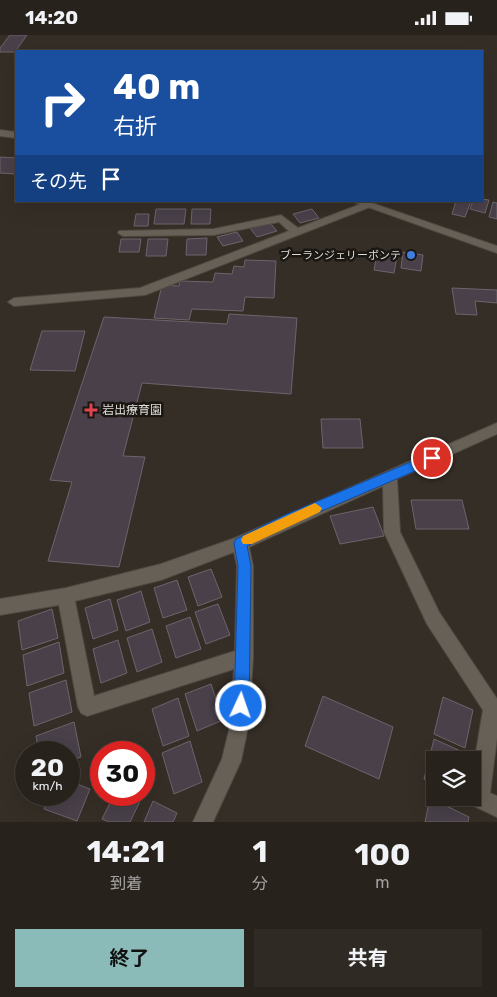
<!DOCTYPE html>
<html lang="ja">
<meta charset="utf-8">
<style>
body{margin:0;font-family:Rubik,"Noto Sans JP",sans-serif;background:#302a25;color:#f1f3f6;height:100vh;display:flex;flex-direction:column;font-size:19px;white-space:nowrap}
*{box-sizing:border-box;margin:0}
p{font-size:16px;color:#a5a4a3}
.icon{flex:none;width:28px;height:28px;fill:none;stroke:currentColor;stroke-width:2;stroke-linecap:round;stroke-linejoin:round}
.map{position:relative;height:787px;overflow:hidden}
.drawer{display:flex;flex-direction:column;background:#28221c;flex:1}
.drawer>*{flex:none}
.hud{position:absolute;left:15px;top:15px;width:468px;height:152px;border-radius:0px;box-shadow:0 5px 20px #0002,0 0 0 1px #443f3b;background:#1a4fa0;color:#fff;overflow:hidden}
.tools{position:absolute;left:426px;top:716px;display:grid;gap:10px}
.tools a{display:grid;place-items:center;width:55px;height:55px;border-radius:0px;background:#28221c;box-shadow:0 5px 20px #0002,0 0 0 1px #443f3b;font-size:25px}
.speed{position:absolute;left:15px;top:706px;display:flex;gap:10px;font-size:25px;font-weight:700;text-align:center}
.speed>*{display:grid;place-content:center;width:65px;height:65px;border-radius:50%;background:#28221c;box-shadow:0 5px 20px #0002,0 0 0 1px #443f3b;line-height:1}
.speed small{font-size:12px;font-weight:400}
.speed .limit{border:8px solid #d22;background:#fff;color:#111}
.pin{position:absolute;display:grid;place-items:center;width:42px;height:42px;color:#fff;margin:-21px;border:2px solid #fff;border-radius:50%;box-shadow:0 1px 5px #0007}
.me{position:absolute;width:55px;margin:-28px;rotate:3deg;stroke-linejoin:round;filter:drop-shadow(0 0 4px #0008)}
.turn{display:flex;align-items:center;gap:18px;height:105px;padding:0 15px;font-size:22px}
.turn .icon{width:65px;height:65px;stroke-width:2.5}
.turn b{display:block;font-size:35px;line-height:42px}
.then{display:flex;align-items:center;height:48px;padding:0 15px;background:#0003;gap:10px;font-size:19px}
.eta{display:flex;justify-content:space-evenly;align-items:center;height:85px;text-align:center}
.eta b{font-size:30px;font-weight:700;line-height:35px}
.primary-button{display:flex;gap:10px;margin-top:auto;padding:10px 15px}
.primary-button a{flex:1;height:58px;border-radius:0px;background:#8bbbb9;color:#111;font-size:20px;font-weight:700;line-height:58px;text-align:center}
.primary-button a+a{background:#302a25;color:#f1f3f6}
.status{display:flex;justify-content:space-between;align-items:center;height:35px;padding:0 25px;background:#28221c;direction:ltr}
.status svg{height:14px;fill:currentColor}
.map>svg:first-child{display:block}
.building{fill:#494049;stroke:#6d646c}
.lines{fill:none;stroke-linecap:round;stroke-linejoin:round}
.minor-casing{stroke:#504942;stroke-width:2}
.tertiary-casing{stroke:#504942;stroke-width:2}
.minor{fill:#676056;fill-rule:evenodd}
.tertiary{fill:#676056;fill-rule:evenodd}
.route{fill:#1a73e8;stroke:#114b97}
.slow{fill:#f59e0b}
.shop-dot{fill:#3f7fe0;stroke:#1a1713;stroke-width:2}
.health-dot{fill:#e0444e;stroke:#1a1713;stroke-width:2}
.labels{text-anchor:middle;stroke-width:5;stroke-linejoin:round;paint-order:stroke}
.far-poi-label{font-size:11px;fill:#e0dcd6;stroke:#1a1713;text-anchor:end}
.poi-label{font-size:12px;fill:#e0dcd6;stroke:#1a1713;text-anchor:start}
</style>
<div class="status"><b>14:20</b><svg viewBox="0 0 49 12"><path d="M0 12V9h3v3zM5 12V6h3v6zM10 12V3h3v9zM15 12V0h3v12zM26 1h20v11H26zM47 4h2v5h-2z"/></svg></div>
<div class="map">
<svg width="497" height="787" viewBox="0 0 497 787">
<rect width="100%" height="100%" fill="#352e26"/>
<g class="building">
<path d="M10 0H27L15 17H0V13Z"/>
<path d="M0 122 16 123V139L0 138Z"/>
<path d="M481 164 489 165 485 178 470 174 473 166H481Z"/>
<path d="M456 166H471L465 182 452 179Z"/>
<path d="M493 167 497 168V184L489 182Z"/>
<path d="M156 174H186L184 189H154Z"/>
<path d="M192 174H211L210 189H191Z"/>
<path d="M312 174 319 183 300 188 293 179Z"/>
<path d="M136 179H149L148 191H134Z"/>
<path d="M270 188 277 196 257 202 250 193Z"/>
<path d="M237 197 243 206 223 211 217 202Z"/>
<path d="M207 203 206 220H186L187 204Z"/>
<path d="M121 204H141L139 217H119Z"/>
<path d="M148 204H168L166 221H146Z"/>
<path d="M403 217 423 220 421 236 401 233Z"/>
<path d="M377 218 397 221 394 238 374 235Z"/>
<path d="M245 225 276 226 274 263 245 262 243 276 192 274 189 285 154 283 162 250 179 251 180 246 213 247 215 238 232 239 234 231 244 232Z"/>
<path d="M452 253 497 255V268L475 266 477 280 456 279Z"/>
<path d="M229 279 297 283 291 359 142 348 123 421 145 422 119 532 48 526 72 447 50 445 104 282 227 289Z"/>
<path d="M42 296H85L75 336 30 335Z"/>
<path d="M321 384H360L363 413H323Z"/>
<path d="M411 465H462L469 494H416Z"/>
<path d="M373 472 384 501 340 509 330 481Z"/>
<path d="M211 534 222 562 198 571 188 542Z"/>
<path d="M177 545 187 575 163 583 154 553Z"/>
<path d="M141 556 150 587 126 596 117 565Z"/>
<path d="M110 564 118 595 93 604 85 573Z"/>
<path d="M218 569 230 600 206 609 195 577Z"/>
<path d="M52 574 58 603 22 615 18 586Z"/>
<path d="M190 582 201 614 176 623 166 591Z"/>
<path d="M152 594 162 627 137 637 127 603Z"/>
<path d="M118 605 127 638 101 648 93 614Z"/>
<path d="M59 607 64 638 27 651 23 620Z"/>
<path d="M66 645 72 677 34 691 29 658Z"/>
<path d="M211 649 223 685 197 696 185 659Z"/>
<path d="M323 661 393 692 379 744 305 711Z"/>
<path d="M443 662 473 675 465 713 434 699Z"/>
<path d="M178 663 189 701 163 711 152 674Z"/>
<path d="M74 687 81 722 69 726V718H39L36 701Z"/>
<path d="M434 704 465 718 464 725H435V750L424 744Z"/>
<path d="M190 706 202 747 174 759 162 718Z"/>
<path d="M69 746 90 754 77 786 44 774 50 760H69Z"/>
<path d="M114 760 142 762 130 787H109L102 784Z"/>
<path d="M430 763 469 782 468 787H425Z"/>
<path d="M153 766 177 778 173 787H144Z"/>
</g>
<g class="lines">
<defs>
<g id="minor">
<path d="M366 167 371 170 370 172 145 260 14 271 8 267 14 263 140 253 289 196 279 187 214 200 123 201 118 198 119 196 214 194 281 180 298 193Z"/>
<path d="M497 388V399L397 444 400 497 439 577 497 664V703L490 758 497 761V782L472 770 469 763 472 762V741L483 675 427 589 384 497 383 451 249 512 253 531V622L249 687 241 726 213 787H193L222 724 231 687 234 634 87 681 81 678 78 672 59 570 0 580V564L66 553 161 529 235 503ZM234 517 237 531 235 616 94 661 75 566 161 545Z"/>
</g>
<g id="tertiary">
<path d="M0 95 16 97V103L0 101Z"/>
<path d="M351 166H366L497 211V218Z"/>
</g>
</defs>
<use href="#minor" class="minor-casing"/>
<use href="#tertiary" class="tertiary-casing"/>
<use href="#minor" class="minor"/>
<use href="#tertiary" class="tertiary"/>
</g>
<path class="route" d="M432 418 436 420V427L294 488 247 511 251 531 249 671 247 676 241 678 236 676 234 671 238 531 234 508 236 504 285 480Z"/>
<path class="slow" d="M315 468 322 473 320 477 252 509H243L241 505 243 501Z"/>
<circle class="shop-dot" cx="411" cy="220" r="5"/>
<path class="health-dot" d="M88.5 367.5h5v5h5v5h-5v5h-5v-5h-5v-5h5z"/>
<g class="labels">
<g class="far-poi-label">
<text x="401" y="224">ブーランジェリーボンテ</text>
</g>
<g class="poi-label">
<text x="102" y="379">岩出療育園</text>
</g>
</g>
</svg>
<div class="tools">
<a><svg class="icon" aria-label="layers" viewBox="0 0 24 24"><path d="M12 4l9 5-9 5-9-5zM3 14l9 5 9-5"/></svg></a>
</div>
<div class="speed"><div>20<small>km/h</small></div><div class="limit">30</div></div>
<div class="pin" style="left:432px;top:423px;background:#d93025"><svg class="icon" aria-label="arrive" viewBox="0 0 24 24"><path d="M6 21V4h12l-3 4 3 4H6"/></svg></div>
<svg class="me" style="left:241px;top:671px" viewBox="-20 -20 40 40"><circle r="17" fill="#1a73e8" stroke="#fff" stroke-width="3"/><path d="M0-11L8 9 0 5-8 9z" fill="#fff"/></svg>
<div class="hud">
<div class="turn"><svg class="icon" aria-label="right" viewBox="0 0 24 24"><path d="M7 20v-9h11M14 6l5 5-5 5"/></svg><div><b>40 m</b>右折</div></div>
<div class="then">その先<svg class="icon" aria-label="arrive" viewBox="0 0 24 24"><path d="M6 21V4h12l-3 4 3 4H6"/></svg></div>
</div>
</div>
<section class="drawer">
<div class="eta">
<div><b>14:21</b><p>到着</p></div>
<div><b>1</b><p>分</p></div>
<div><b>100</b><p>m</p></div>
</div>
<div class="primary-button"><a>終了</a><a>共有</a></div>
</section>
